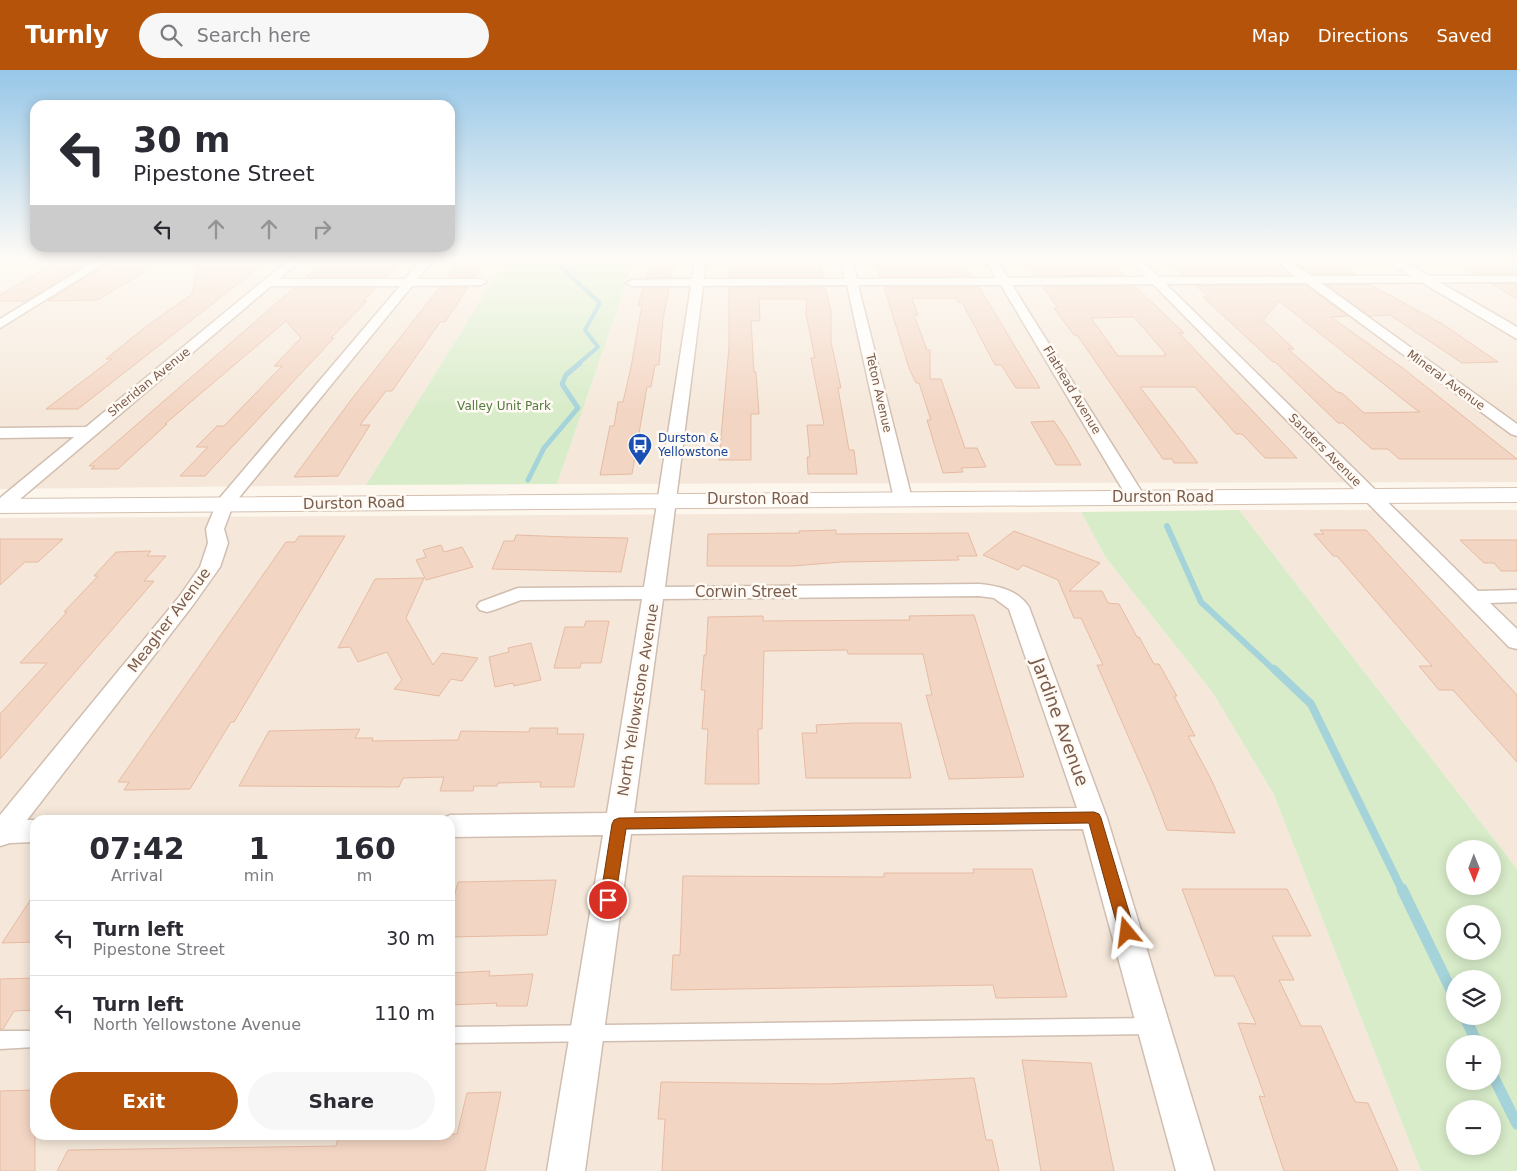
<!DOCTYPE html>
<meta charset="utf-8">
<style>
body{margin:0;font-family:"DejaVu Sans",sans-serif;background:#f7f7f7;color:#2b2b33;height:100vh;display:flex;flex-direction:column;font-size:19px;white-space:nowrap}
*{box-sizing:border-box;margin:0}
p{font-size:16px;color:#7c7c81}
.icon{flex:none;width:28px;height:28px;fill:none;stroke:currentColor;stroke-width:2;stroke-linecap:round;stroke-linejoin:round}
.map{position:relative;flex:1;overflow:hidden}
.sheet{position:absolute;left:30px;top:745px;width:425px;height:325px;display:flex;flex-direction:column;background:#fff;border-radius:15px;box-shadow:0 2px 12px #0003}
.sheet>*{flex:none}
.guide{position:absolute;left:30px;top:30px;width:425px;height:152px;border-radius:15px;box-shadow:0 2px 12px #0003;background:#fff;color:#2b2b33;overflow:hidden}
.needle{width:32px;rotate:179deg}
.tools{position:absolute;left:1446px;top:770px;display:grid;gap:10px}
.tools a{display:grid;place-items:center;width:55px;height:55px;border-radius:50%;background:#fff;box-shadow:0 2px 12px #0003;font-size:25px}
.pin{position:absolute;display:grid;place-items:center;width:42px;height:42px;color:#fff;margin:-21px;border:2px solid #fff;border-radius:50%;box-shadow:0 1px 5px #0007}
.me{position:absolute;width:55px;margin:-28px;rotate:344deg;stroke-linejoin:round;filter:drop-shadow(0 0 4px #0008)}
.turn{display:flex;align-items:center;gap:18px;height:105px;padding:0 20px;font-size:22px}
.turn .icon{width:65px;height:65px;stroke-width:2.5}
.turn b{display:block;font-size:35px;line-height:42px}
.lanes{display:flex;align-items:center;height:48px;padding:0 20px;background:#0003;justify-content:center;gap:25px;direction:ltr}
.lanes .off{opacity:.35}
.eta{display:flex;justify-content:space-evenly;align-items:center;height:85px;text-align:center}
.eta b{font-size:30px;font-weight:700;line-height:35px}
.button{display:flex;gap:10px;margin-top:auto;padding:10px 20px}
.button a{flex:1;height:58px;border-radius:30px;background:#b45309;color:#fff;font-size:20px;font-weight:700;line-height:58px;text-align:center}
.button a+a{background:#f7f7f7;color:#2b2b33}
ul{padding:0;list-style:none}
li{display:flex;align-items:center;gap:15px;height:75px;padding:0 20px;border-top:1px solid #e1e1e2}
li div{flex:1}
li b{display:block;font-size:19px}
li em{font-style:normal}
header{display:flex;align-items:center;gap:30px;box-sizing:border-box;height:70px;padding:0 25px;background:#b45309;color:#fff}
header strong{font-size:24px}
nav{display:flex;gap:28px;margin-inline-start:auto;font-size:18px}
.search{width:350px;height:45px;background:#f7f7f7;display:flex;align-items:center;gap:12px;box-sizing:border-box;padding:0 18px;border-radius:28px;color:#7c7c81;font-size:19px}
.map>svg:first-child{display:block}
.residential{fill:#f5e8da;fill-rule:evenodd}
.green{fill:#d8ecc9;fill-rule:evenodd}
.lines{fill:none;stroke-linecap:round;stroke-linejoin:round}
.stream-far4{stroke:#a5d3da;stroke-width:4}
.stream-far3{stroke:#a5d3da;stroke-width:5}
.stream-far2{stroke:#a5d3da;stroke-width:6}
.stream-far1{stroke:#a5d3da;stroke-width:8}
.stream{stroke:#a5d3da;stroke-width:11}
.building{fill:#f3d5c3;stroke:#e6bba3;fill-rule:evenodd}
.service-casing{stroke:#d1beb0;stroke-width:3}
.minor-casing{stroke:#d1beb0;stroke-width:3}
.tertiary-casing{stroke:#d1beb0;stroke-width:3}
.secondary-casing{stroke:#d6c0b0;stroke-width:2}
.service{fill:#fff;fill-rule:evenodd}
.minor{fill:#fff;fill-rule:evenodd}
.tertiary{fill:#fff;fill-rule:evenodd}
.secondary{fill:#fff;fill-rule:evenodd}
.route{fill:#b45309;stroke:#753606}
.labels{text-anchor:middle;stroke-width:5;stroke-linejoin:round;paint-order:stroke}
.far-street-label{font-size:12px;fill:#7a5c4d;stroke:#fffaf3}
.far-park-label{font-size:12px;fill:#537a41;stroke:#fffaf3}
.far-transit-label{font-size:12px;fill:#164399;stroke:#fffaf3;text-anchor:start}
.street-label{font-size:15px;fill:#7a5c4d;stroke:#fffaf3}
.near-street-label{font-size:18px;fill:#7a5c4d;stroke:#fffaf3}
</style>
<header>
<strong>Turnly</strong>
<div class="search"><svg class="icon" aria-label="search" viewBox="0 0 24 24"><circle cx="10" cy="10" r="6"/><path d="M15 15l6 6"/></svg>Search here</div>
<nav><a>Map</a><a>Directions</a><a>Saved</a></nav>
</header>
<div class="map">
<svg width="1517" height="1101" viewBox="0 0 1517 1101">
<rect width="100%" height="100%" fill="#fdf6ec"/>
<g class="residential">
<path d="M0 188H507L366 415 0 419Z"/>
<path d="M635 188H1517V412L557 414Z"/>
<path d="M1239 440H1517V799Z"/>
<path d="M1081 442 1106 488 1213 623 1274 725 1421 1101H0V448ZM35 750H450V1065H35Z"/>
</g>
<g class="green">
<path d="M507 188H635L557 414 366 415Z"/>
<path d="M1239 440 1517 799V1101H1421L1274 725 1213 623 1106 488 1081 442ZM1455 779H1492V816H1455ZM1455 844H1492V881H1455ZM1455 909H1492V946H1455ZM1455 974H1492V1011H1455ZM1455 1039H1492V1076H1455Z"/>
</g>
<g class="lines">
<path class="stream-far4" d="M551 188 600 233 585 260 598 277 578 294"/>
<path class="stream-far3" d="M528 410 544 378 578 338 562 314 566 305 580 293"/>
<path class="stream-far2" d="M1167 456 1201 532 1275 601"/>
<path class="stream-far1" d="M1274 599 1311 634 1402 820"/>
<g class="stream">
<path d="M1402 819 1455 928"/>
<path d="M1464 946 1478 974"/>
<path d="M1492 1004 1517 1054"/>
</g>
</g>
<g class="building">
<path d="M326 188H406L387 207H306Z"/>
<path d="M462 188H483L479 194H483L474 207H447Z"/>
<path d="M732 188H757V197H804L803 188H818L823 207H729Z"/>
<path d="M879 188H897L901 197H940L936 188H961L972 206 880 207 876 196H882Z"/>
<path d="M1162 188H1271L1291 205H1183Z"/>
<path d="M1289 188H1330L1355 204H1312Z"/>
<path d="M1449 188H1487L1517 201V204H1475Z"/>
<path d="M61 189H95L26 231H0V225Z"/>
<path d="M114 189 163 190 98 230 48 231Z"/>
<path d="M198 190 267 191 78 339H46L112 289H106L143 259 192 224Z"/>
<path d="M1028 194H1111L1124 205 1036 206Z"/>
<path d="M649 197H673L671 207 646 208Z"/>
<path d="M1492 214H1517V229Z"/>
<path d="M1305 215 1348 246 1331 247 1404 299 1517 389H1399L1388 379H1372L1343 353H1338L1275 292H1273L1203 227H1209L1196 216ZM1279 231 1414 338 1420 342 1364 343 1342 323 1337 322 1288 279H1294L1263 250Z"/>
<path d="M1327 215H1371L1444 255 1498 292 1462 293 1390 245 1369 246Z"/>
<path d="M1135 216 1184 263H1179L1297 388H1265L1242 364H1236L1195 317H1140L1198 393H1174L1172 389H1163L1077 265H1074L1054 238H1058L1043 217ZM1134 247 1166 284H1164L1166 286H1118L1091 248Z"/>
<path d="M440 217H468L445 252H440L392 321H386L360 355H370L338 406 294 407 351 330Z"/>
<path d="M825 217 831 241V272L841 318H838L849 380H854L857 404H808L807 387H810L807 355H824L811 288H815L806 244 807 229H759L760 251H751L754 302H756L759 344H751V390H719L729 277V218Z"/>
<path d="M884 217H979L1040 318H1016L1001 295H995L962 232H958L956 228H912L918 245H914L927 280H930V309H941L965 378H977L986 397 961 398 963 402 943 403 927 350H931L919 313H916L909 298Z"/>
<path d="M294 218H376L363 231H367L331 268H334L205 406H180L208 377H196L217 356H224L282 296H274L301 268 286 251 165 354H167L118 399H91L95 396H89Z"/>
<path d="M643 218H669L663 249 659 295H655L651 317H647L632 404 600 405 610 356H614L618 332H623L631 297 642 235H638Z"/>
<path d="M1054 351 1066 369 1081 395H1056L1031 352Z"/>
<path d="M836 460V464L968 463 977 486H957L959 490 841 492 793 496H707L708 464 800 463 799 461Z"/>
<path d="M1320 460H1366L1517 625V692L1453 620H1439L1419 596H1432L1337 486H1333L1314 464H1324Z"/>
<path d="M1014 461 1100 493 1069 521H1102L1108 533 1119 534 1137 567H1139L1154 594H1159L1177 626H1174L1195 666H1188L1211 709 1235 763 1167 760 1151 718 1097 595H1103L1081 548H1074L1058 510 1023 495 1018 500 983 485Z"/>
<path d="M516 465 568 467 628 468 621 502 492 499 504 471H514Z"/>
<path d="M299 466H345L234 652H231L190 719 124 720 129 712H118L286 472H295Z"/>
<path d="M0 469H63L38 492H25L0 515Z"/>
<path d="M1460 470H1517V501H1501L1494 493H1484Z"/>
<path d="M441 475 444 482 462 477 473 497 426 510 416 490 426 487 423 480Z"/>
<path d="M151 481 147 486H166L144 511H154L0 689V644L47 593H20L67 542H64L98 506H94L116 482Z"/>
<path d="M424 508 406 548 433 595 442 583 478 588 462 611 451 609 439 626 394 619 402 610 387 582 358 592 350 577 338 578 375 509Z"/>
<path d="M974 545 1024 707 949 709 926 625H932L923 584H848L847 580 764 581 762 659H758L759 714H705L708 659H702L705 620H701L704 585H706L708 547 763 546V551L910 550 909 546Z"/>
<path d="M586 551H609L601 593H581L580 598H554L565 557H584Z"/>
<path d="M531 573 541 610 514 616 513 613 495 617 489 587 509 582 508 578Z"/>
<path d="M854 653H901L911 708H806L802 663H817L816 655Z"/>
<path d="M530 658H558L557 664H584L574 717H540L541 712 498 713 497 716H474L473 721H440L444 707 403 708 399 717 239 716 269 661 360 659 355 668H373L372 671 458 670 461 661 529 662Z"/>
<path d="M973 799H1032L1067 927 996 928 993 915 671 920 673 885H680L683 806 884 807V803H974Z"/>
<path d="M556 810 547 865 450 867V842L458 812Z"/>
<path d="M1182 819H1287L1311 866H1272L1294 910H1279L1301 956H1321L1355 1032 1368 1033 1398 1101H1284L1259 1026 1265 1027 1238 953 1256 954 1234 906H1215Z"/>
<path d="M35 823V872L2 873Z"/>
<path d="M490 901 489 906 533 904 527 936H496L497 933 450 935V903Z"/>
<path d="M35 908V940L14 941 3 959H0V909Z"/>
<path d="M1022 990 1091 993 1114 1101H1041Z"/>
<path d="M974 1008 986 1070H992L999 1101H662L665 1049H658L661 1012 827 1014Z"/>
<path d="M35 1020V1101H0V1021Z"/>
<path d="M501 1022 485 1101H57L68 1080 336 1076 339 1065 457 1064 467 1023Z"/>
</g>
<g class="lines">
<defs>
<g id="service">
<path d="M1500 188H1508L1517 193V197Z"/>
<path d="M1152 948 1158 950 1161 956 1158 962 1152 964 450 973V957Z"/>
<path d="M0 961H35V977L0 979Z"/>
</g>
<g id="minor">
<path d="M100 188H113L0 258V249Z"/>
<path d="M291 188H303L279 209H405L423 188H434L418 209H481L487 212 481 215 412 216 233 435 224 459 228 473 220 497 193 535 27 750H35V772L10 773 0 776V745L179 527 200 497 208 473 206 459 218 430 400 216H271L6 441 0 442V428L74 367 0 368V358L86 357Z"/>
<path d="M696 188H706L704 209H845L841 188H851L857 209 996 208 985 188H996L1008 208 1146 207 1128 188H1139L1159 207H1296L1273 188H1285L1311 206H1517V212L1321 213 1517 354V366L1511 364 1306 213 1166 214 1478 521 1517 520V532L1490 533 1517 559V579L1509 577 1464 531 1153 214 1012 215 1145 427 1142 431H1130L1127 427 1001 215H858L912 429 909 433H897L894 429 847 215 703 216 665 517 979 514C999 516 1018 520 1029 537L1107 748 1214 1101H1176L1083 759 631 764 585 1101H547L603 765 450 767V750H440L450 745 607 743 642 529 521 530 494 540 487 542 480 540 477 536 480 532 518 518 644 517 691 216H632L626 213 632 210 692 209ZM979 526 994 528 1009 539 1077 738 634 743 663 529Z"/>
</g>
<path id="tertiary" d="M1381 188H1398L1517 257V269Z"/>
<path id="secondary" d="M1517 418V432L0 443V429Z"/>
</defs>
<use href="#service" class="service-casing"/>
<use href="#minor" class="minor-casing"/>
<use href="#tertiary" class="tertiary-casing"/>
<use href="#secondary" class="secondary-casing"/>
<use href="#service" class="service"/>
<use href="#minor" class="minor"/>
<use href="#tertiary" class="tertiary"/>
<use href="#secondary" class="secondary"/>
</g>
<linearGradient id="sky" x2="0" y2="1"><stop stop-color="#97c7e8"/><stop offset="0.55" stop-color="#fefbf6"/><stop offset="1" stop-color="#fefbf6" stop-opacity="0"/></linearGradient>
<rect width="1517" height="342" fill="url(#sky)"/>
<path class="route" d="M1094 742 1099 744 1101 748 1135 862 1132 867 1127 869 1121 867 1119 862 1089 753 626 759 615 830 613 835 608 837 602 835 600 830 612 754 614 750 619 748Z"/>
<defs>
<symbol id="bus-pin" viewBox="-11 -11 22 30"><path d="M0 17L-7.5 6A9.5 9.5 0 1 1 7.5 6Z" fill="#1a4fb4" stroke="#fffaf3"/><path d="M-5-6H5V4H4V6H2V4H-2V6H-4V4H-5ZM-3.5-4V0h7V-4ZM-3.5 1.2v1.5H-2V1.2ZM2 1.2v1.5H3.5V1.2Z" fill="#fff"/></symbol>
</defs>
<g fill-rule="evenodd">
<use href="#bus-pin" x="626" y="361" width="28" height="38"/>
</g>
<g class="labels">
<g class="far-street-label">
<text transform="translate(1446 310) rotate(36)" y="4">Mineral Avenue</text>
<text transform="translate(149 312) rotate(-39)" y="4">Sheridan Avenue</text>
<text transform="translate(1072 320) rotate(59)" y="4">Flathead Avenue</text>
<text transform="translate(879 323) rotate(77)" y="4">Teton Avenue</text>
<text transform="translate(1325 380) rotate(45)" y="4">Sanders Avenue</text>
</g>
<g class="far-park-label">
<text x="504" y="340">Valley Unit Park</text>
</g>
<g class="far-transit-label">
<text x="658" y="372">Durston &amp;<tspan x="658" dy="14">Yellowstone</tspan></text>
</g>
<g class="street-label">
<text x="1163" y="432">Durston Road</text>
<text x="758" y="434">Durston Road</text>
<text transform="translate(354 433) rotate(-1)" y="5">Durston Road</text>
<text x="746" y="527">Corwin Street</text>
<text transform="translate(169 550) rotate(-53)" y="5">Meagher Avenue</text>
<text transform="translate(638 630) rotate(-81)" y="5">North Yellowstone Avenue</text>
</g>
<g class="near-street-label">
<text transform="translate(1060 652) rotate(70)" y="6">Jardine Avenue</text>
</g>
</g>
</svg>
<div class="tools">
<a><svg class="needle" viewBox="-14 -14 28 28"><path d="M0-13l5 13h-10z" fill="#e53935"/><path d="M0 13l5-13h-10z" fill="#7c7c81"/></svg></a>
<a><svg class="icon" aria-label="search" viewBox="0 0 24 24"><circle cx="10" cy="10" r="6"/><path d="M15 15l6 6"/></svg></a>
<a><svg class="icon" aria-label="layers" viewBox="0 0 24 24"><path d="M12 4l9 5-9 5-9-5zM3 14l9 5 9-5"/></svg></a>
<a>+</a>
<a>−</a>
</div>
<div class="pin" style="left:608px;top:830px;background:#d93025"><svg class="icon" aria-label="arrive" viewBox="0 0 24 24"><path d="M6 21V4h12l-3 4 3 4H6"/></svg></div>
<svg class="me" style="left:1127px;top:862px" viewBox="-20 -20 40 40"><path d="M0-17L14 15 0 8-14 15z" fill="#b45309" stroke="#fff" stroke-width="4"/></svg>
<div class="guide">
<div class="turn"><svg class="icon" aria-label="left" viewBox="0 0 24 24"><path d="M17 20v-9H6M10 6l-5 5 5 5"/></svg><div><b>30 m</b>Pipestone Street</div></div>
<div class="lanes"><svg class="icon" aria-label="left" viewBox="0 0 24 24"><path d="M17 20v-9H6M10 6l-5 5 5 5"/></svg><svg class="icon off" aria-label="ahead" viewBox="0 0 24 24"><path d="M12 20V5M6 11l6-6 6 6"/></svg><svg class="icon off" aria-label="ahead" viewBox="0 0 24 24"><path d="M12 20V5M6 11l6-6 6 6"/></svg><svg class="icon off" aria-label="right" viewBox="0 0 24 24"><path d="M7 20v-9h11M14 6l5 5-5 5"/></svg></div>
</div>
<section class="sheet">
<div class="eta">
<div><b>07:42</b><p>Arrival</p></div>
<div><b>1</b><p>min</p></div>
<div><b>160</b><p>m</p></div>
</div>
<ul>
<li><svg class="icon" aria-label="left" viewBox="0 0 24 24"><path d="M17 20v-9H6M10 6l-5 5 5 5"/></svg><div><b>Turn left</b><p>Pipestone Street</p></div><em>30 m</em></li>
<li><svg class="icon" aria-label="left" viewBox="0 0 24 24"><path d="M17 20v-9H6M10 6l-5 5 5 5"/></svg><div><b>Turn left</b><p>North Yellowstone Avenue</p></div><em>110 m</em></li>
</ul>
<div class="button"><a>Exit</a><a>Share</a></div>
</section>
</div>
